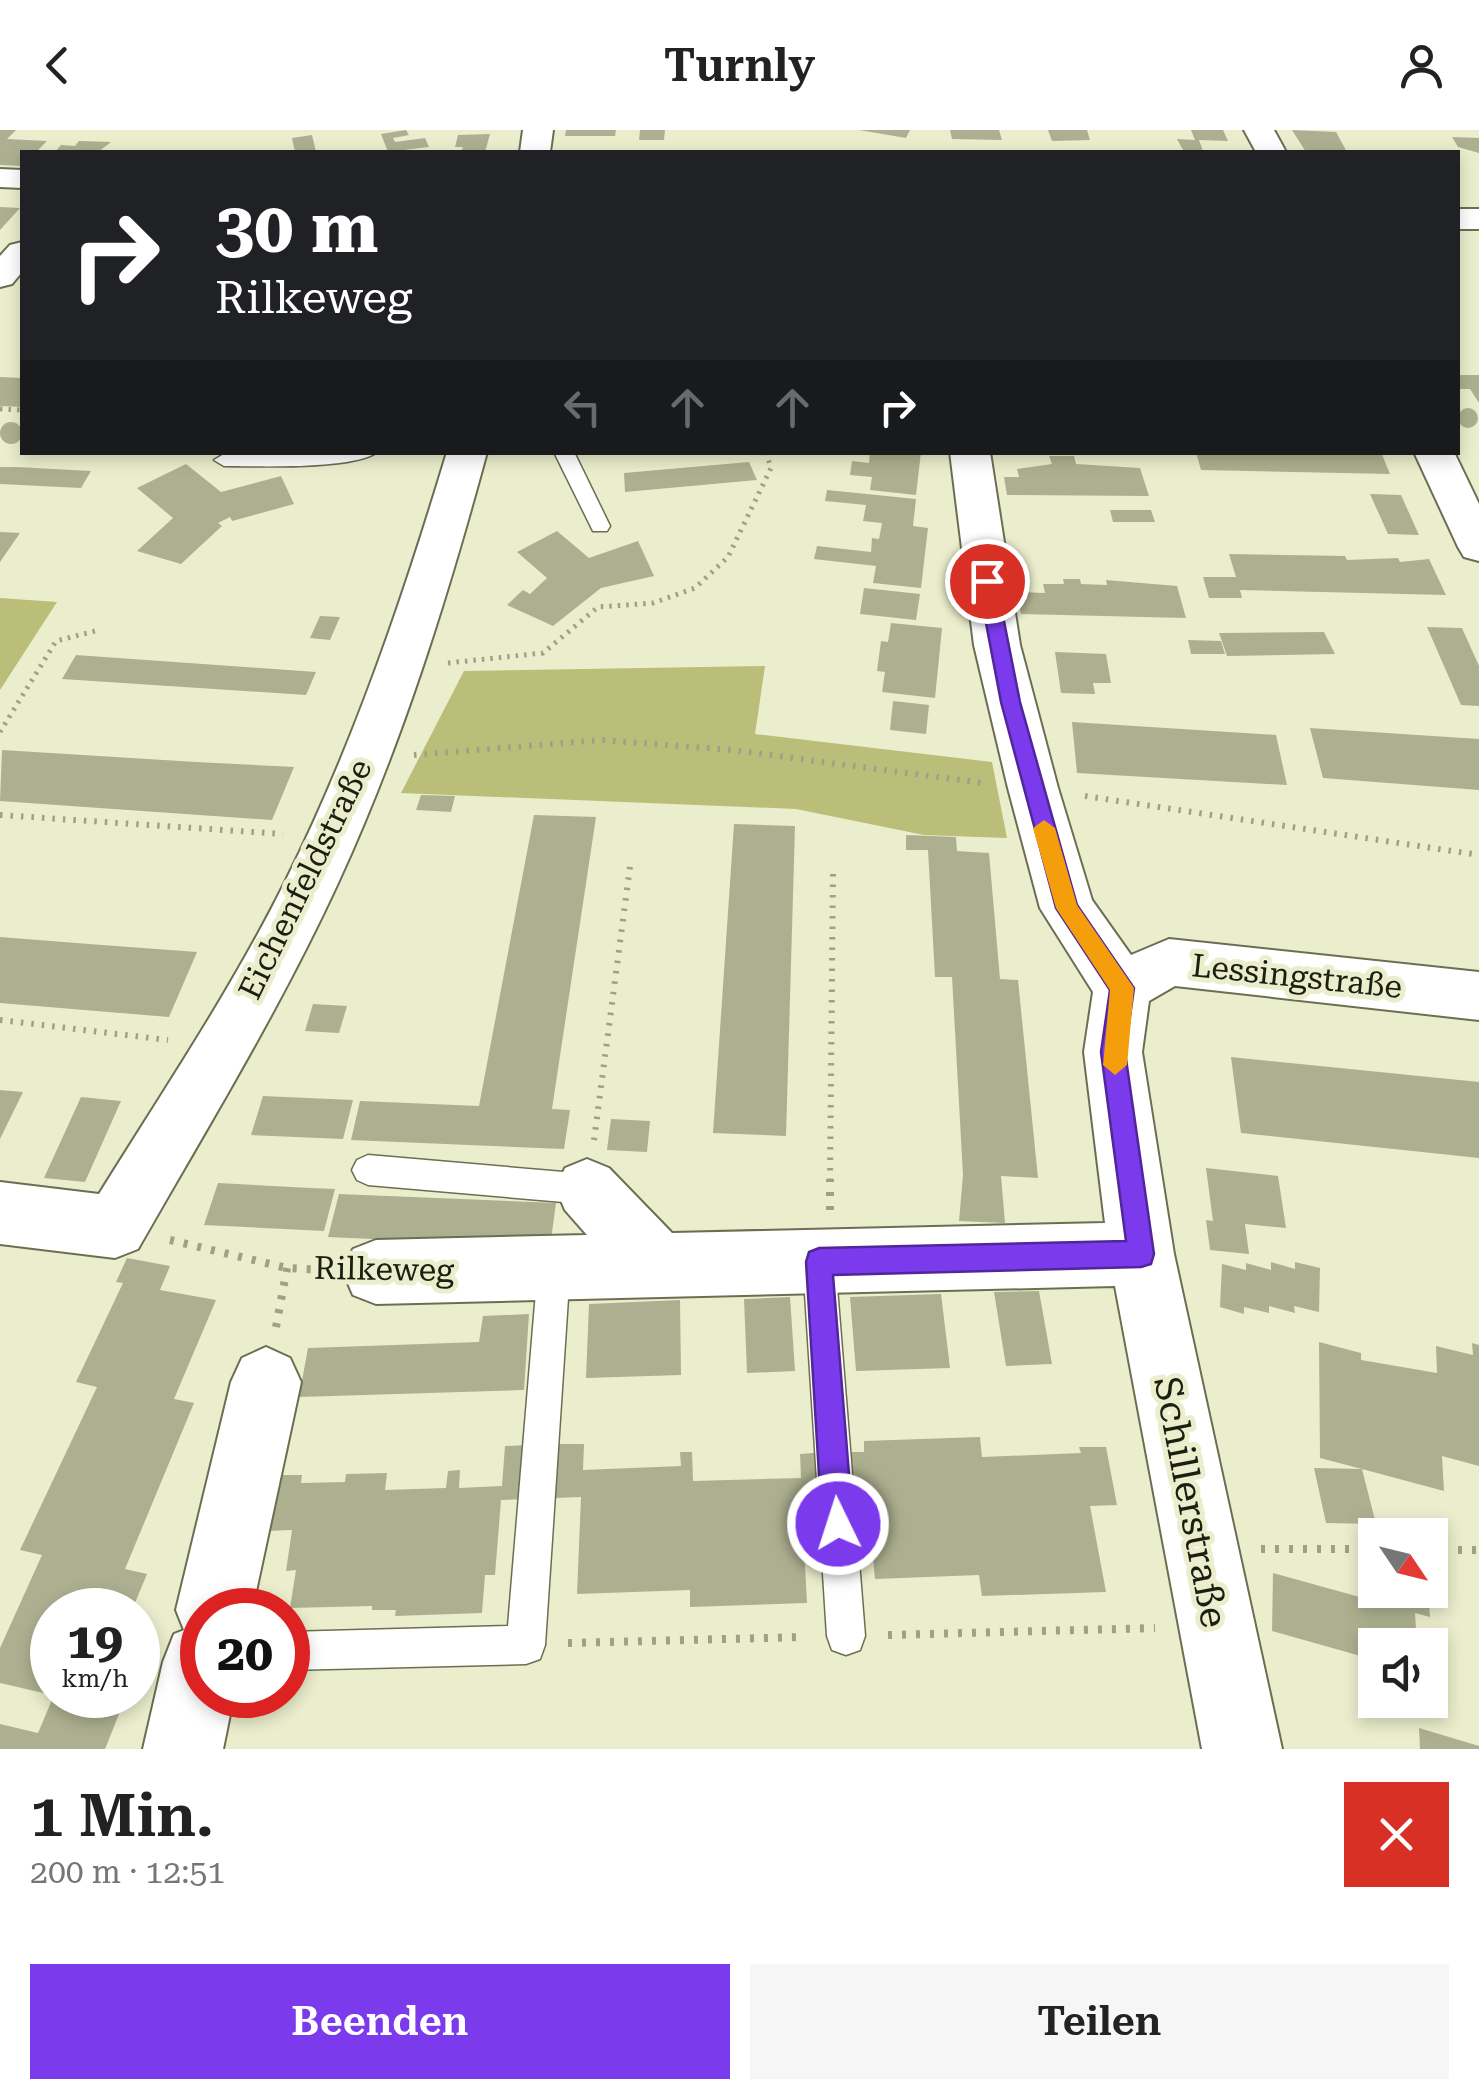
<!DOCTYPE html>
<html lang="de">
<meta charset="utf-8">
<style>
body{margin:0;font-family:"Roboto Serif",serif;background:#f6f6f6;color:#222;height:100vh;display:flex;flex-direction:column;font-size:38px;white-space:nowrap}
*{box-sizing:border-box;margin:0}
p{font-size:32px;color:#767676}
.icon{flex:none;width:55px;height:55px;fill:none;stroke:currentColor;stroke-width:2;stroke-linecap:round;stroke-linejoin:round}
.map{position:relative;height:1619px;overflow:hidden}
.sheet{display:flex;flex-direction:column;background:#fff;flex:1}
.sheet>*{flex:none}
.top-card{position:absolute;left:20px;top:20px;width:1440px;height:305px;border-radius:0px;box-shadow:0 5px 15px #0003;background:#202124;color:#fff;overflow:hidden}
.needle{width:65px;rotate:125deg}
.controls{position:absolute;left:1358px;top:1388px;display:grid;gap:20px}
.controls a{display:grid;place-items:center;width:90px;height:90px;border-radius:0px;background:#fff;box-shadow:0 5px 15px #0003;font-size:50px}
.speed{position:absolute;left:30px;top:1458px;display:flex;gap:20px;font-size:50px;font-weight:700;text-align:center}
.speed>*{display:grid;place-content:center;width:130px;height:130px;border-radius:50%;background:#fff;box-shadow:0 5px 15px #0003;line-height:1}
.speed small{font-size:25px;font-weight:400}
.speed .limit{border:15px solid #d22;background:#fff;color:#111}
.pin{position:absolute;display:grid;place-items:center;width:85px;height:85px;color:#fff;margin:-42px;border:5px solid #fff;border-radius:50%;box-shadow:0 2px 10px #0007}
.me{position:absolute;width:110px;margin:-55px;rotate:356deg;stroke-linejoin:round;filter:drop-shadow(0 0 8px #0008)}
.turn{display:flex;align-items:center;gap:35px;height:210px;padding:0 30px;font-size:45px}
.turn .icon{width:130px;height:130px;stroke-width:2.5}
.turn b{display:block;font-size:70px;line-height:85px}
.lanes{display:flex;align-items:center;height:95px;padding:0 30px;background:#0003;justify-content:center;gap:50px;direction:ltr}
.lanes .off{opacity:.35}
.round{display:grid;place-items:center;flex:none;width:105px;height:105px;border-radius:0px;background:#f6f6f6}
.head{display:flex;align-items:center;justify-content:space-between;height:170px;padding:0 30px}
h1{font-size:60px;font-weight:600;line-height:75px}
.action{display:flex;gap:20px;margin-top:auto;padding:20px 30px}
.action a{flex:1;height:115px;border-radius:0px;background:#7c3aed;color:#fff;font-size:40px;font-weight:600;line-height:115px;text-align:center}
.action a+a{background:#f6f6f6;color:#222}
header{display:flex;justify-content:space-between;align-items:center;height:130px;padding:0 30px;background:#fff;font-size:45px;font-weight:600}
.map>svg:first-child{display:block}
.green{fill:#babe78}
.building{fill:#adb090}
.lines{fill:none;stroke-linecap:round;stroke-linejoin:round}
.service-casing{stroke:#6c6e51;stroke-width:3}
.minor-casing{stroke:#6c6e51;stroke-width:4}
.path-far2{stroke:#9ea087;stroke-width:5;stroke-dasharray:2.5 6;stroke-linecap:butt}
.path-far1{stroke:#9ea087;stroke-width:6;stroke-dasharray:2.5 8;stroke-linecap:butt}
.path{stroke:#9ea087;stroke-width:8;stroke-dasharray:4 10;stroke-linecap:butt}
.service{fill:#fff;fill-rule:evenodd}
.minor{fill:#fff;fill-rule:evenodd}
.route{fill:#7c3aed;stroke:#51269a;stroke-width:2.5}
.slow{fill:#f59e0b}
.labels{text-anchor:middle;stroke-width:10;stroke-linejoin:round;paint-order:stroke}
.street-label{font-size:32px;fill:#1d1e12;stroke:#ebeecd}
.near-street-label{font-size:38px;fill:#1d1e12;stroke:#ebeecd}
</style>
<header><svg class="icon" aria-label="back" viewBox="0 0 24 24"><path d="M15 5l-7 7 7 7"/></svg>Turnly<svg class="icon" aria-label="person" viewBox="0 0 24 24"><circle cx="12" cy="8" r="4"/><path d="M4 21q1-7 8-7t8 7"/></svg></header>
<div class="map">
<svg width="1479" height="1619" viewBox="0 0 1479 1619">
<rect width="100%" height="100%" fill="#ebeecd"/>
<g class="green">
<path d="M0 468 57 472 0 560Z"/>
<path d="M765 536 755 604 992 632 1007 708 924 705 796 679 401 663 464 541Z"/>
</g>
<g class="building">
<path d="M0 0H16L7 9 47 11 36 22H22V36L0 35Z"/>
<path d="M406 0 409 5 393 8 395 12 425 8 429 17 388 22 381 4Z"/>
<path d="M566 0H616L615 6H565Z"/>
<path d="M640 0H665L664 10H639Z"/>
<path d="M859 0H910L906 8Z"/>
<path d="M950 0H999L1002 10 952 9Z"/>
<path d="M1048 0H1087L1090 10 1052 11Z"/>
<path d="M1191 0H1223L1228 11 1199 10 1203 21 1184 22 1177 9 1195 10Z"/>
<path d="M1292 0 1336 2 1347 22H1306Z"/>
<path d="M490 4 485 22H461L463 17H455L458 5Z"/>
<path d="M312 5 316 22H295L292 8Z"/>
<path d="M1452 7 1479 8V23L1458 17Z"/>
<path d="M79 11 111 12 98 22H55L61 15 75 16Z"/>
<path d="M0 77 20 78 0 100Z"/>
<path d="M1458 245H1479V273L1470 259H1458Z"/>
<path d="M0 247 22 248V277L0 276Z"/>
<circle cx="1468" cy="288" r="10"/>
<circle cx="11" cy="303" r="11"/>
<path d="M870 322H921L916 365 870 360 872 347 850 345 852 331 869 333Z"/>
<path d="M1196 322H1381L1390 344 1201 340Z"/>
<path d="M1049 326H1074L1076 334 1140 338 1149 366 1007 365 1004 347H1019L1017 339 1052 334Z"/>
<path d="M749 332 757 350 625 362 624 343Z"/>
<path d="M186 334 221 362 281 346 294 374 232 391 230 387 218 393 222 396 181 434 137 421 173 388 137 358Z"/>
<path d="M0 337H17L91 341 81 358 0 354Z"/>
<path d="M827 360 916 369 913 396 928 398 921 458 873 453 876 436 814 429 817 416 871 422 872 408 879 409 882 393 863 391 866 375 825 371Z"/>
<path d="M1370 364 1401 365 1419 405 1388 404Z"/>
<path d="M1110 380H1151L1155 392H1113Z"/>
<path d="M557 401 589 428 638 411 654 446 601 458 553 496 507 475 523 460 530 464 547 448 517 422Z"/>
<path d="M0 402 20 403 0 432Z"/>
<path d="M1229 424 1345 426 1347 430 1398 428 1400 432 1429 429 1446 465 1240 460 1242 468H1209L1203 447H1236Z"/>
<path d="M1063 449H1080L1081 454 1107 455 1106 450 1177 456 1186 488 1021 484 1018 462 1045 463 1043 454H1064Z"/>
<path d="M864 458 920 464 916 490 860 484Z"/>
<path d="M320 486 340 487 330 510 310 508Z"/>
<path d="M891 493 942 498 935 568 882 562 885 542 877 541 881 511 888 512Z"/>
<path d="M1427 497 1462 498 1479 536V576L1461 575Z"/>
<path d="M1324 502 1335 524 1227 526 1219 503Z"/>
<path d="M1188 510 1221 511 1225 524H1191Z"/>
<path d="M1055 522 1106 524 1111 553H1093L1095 564 1061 563Z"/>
<path d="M76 525 260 538 316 542 306 565 62 549Z"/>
<path d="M893 571 929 575 926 604 890 600Z"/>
<path d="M1072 592 1276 605 1287 655 1077 643Z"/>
<path d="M1310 598 1479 609V660L1323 648Z"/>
<path d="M2 620 196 632 294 637 272 690 0 671Z"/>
<path d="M421 665 455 666 451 682 416 680Z"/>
<path d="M534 685 596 687 552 979 570 980 564 1019 351 1010 360 971 479 976Z"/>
<path d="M734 694 795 696 786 1006 713 1003Z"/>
<path d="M906 705 956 707 957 721 989 723 1000 849 1018 850 1038 1048 1001 1046 1005 1093 959 1091 963 1045 952 847H935L928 720H906Z"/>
<path d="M0 807 89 814 197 822 169 887 0 873Z"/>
<path d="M313 874 347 876 339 903 305 901Z"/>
<path d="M1231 927 1479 952V1028L1241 1003Z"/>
<path d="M0 960 23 962 0 1009Z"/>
<path d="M263 966 353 970 343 1009 251 1005Z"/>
<path d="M81 967 121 971 85 1052 44 1048Z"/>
<path d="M611 989 650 991 647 1022 607 1020Z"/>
<path d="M1206 1038 1278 1046 1286 1098 1245 1094 1249 1124 1210 1120 1206 1090 1213 1091Z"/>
<path d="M218 1053 311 1058 335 1059 324 1101 204 1095Z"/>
<path d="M339 1064 556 1073 550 1117 328 1107Z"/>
<path d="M127 1128 170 1136 160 1160 216 1170 174 1269 194 1273 125 1439 147 1444 132 1480H52V1565L0 1553V1518L42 1425 20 1420 97 1257 76 1252 123 1153 116 1152Z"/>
<path d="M1271 1132 1295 1139V1132L1320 1138 1319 1182 1294 1176 1295 1183 1269 1176V1183L1244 1177V1184L1220 1177 1222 1134 1246 1140V1133L1271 1140Z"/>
<path d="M1039 1161 1052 1234 1006 1236 994 1162Z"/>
<path d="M941 1164 950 1238 856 1241 850 1167Z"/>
<path d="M790 1167 795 1241 747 1243 744 1169Z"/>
<path d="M680 1170 681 1245 586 1248 589 1174Z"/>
<path d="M529 1184 524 1260 299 1267 308 1218 479 1212 483 1186Z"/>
<path d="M1319 1212 1361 1223V1230L1437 1243 1436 1216 1473 1225 1472 1213 1479 1215V1336L1442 1326 1444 1361 1362 1339 1376 1394 1326 1393 1314 1338 1362 1339 1320 1328Z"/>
<path d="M980 1307 982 1327 1081 1323 1079 1317H1106L1117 1375 1090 1376 1106 1462 982 1466 979 1445 875 1449 868 1376 843 1377 839 1322H864V1311Z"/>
<path d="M558 1314H584L583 1340 681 1336 680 1322H692L693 1351 801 1348 800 1324 825 1322 828 1378H802L807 1473 690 1477V1460L577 1464 581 1367 555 1368Z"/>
<path d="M530 1315 527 1369 501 1370 495 1445H485L482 1483 395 1486 396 1480H372V1476L290 1478 296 1440 286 1441 292 1400 266 1401 276 1345H302L301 1353 345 1352 346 1344 387 1343 385 1360 446 1358 448 1341 460 1340 459 1358 502 1356 505 1316Z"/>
<path d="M1273 1443 1374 1471V1460H1428L1430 1487 1415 1483 1417 1515H1375V1530L1272 1501Z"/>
<path d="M54 1565H98L94 1574 121 1579 105 1619H0V1594L38 1603Z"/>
<path d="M1419 1598 1479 1616V1619H1420Z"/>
</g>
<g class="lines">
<defs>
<g id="service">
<path d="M377 322C354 340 256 336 224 336L214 330 224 324Z"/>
<path d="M554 322H574L610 396 607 401H593Z"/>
<path d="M368 1025 587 1044 598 1048 603 1059 598 1070 587 1074 368 1055 357 1050 352 1040 357 1030Z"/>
<path d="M819 1116 831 1121 835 1132 865 1506 860 1520 846 1525 832 1520 827 1506 803 1132 807 1121Z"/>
<path d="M554 1122 566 1127 570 1138 545 1515 540 1529 526 1534 288 1540V1502L508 1496 538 1138 542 1127Z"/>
</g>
<g id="minor">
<path d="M523 0H553L550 22H520Z"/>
<path d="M1244 0H1274L1286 22H1256Z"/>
<path d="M0 39 22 40V58L0 57Z"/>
<rect x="1458" y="79" width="21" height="20"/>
<path d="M22 112V142L12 154 0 157V126L10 115Z"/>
<path d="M447 322H487C447 469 402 614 338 753 280 879 207 998 138 1119L115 1128 0 1114V1052L99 1064C163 961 232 859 286 750 354 613 403 468 447 322Z"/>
<path d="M950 322H990L1020 515 1058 658 1092 770 1131 825 1169 809 1479 842V890L1175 856 1149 871 1142 922 1174 1124 1282 1619H1202L1115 1156 376 1174 353 1165 343 1142 353 1119 376 1110 587 1105 565 1080 556 1059 565 1038 587 1029 609 1038 672 1103 1105 1093 1084 922 1093 862 1040 778 1008 658 974 515Z"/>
<path d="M1414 322H1454L1479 374V431L1464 427 1458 417Z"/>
<path d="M266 1217 290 1228 301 1252 252 1480H202V1565H234L223 1619H143L163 1532 174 1504 184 1500 176 1480 231 1252 242 1228Z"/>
</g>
</defs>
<use href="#service" class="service-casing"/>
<use href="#minor" class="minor-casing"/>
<g class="path-far2">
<path d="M0 279 22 280"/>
<path d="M448 533 543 523 598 477 653 473 695 458 728 427 771 338 766 322"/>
<path d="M0 602 56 511 95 501"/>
</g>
<g class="path-far1">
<path d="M414 625 601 610 732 620 983 653"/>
<path d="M1085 666 1479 725"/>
<path d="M0 685 283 704"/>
<path d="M0 890 168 910"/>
<path d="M594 1010 631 729"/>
<path d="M830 1051 833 742"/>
</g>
<g class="path">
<path d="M830 1080V1049"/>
<path d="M170 1110 287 1138 325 1140"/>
<path d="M276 1197 287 1138"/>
<path d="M1261 1419H1375"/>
<path d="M1430 1420H1479"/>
<path d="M888 1505 1155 1498"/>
<path d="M568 1513 805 1507"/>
</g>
<use href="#service" class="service"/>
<use href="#minor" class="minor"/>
</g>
<path class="route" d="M987 445 996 451 1020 572 1077 775 1134 858 1125 922 1154 1124 1151 1134 1141 1137 833 1145 853 1394 848 1405 838 1409 827 1405 822 1394 806 1132 809 1122 819 1118 1126 1111 1101 922 1110 860 1056 778 1001 572 978 451Z"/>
<path class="slow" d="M1044 690 1055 698 1077 775 1134 858 1127 935 1115 945 1103 935 1110 860 1056 778 1033 698Z"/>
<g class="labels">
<g class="street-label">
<text transform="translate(305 749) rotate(-64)" y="11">Eichenfeldstraße</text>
<text transform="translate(1297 846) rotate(6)" y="11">Lessingstraße</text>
<text transform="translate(384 1139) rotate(1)" y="11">Rilkeweg</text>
</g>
<g class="near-street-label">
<text transform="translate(1191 1372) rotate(79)" y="13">Schillerstraße</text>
</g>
</g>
</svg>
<div class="controls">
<a><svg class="needle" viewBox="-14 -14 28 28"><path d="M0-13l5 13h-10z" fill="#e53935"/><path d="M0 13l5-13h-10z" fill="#767676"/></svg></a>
<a><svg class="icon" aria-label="sound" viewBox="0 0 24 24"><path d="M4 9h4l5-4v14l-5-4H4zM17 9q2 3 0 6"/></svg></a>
</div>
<div class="speed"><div>19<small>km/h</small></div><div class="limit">20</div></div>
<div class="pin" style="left:987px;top:451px;background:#d93025"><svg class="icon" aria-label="arrive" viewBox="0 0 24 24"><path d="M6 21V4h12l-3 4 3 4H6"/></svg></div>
<svg class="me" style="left:838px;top:1394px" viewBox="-20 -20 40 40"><circle r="17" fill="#7c3aed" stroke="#fff" stroke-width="3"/><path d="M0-11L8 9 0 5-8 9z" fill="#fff"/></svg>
<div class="top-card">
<div class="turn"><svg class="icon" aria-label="right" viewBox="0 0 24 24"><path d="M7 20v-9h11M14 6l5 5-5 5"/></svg><div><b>30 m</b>Rilkeweg</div></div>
<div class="lanes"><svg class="icon off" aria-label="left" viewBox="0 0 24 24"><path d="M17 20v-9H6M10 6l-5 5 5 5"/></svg><svg class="icon off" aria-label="ahead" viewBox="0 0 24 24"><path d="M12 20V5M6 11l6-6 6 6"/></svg><svg class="icon off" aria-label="ahead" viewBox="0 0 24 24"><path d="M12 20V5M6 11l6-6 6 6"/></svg><svg class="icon" aria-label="right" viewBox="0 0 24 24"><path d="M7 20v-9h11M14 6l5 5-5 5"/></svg></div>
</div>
</div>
<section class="sheet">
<div class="head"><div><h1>1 Min.</h1><p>200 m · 12:51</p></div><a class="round" style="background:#d93025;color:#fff"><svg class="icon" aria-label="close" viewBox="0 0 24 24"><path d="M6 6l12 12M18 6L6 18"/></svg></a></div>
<div class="action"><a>Beenden</a><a>Teilen</a></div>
</section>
